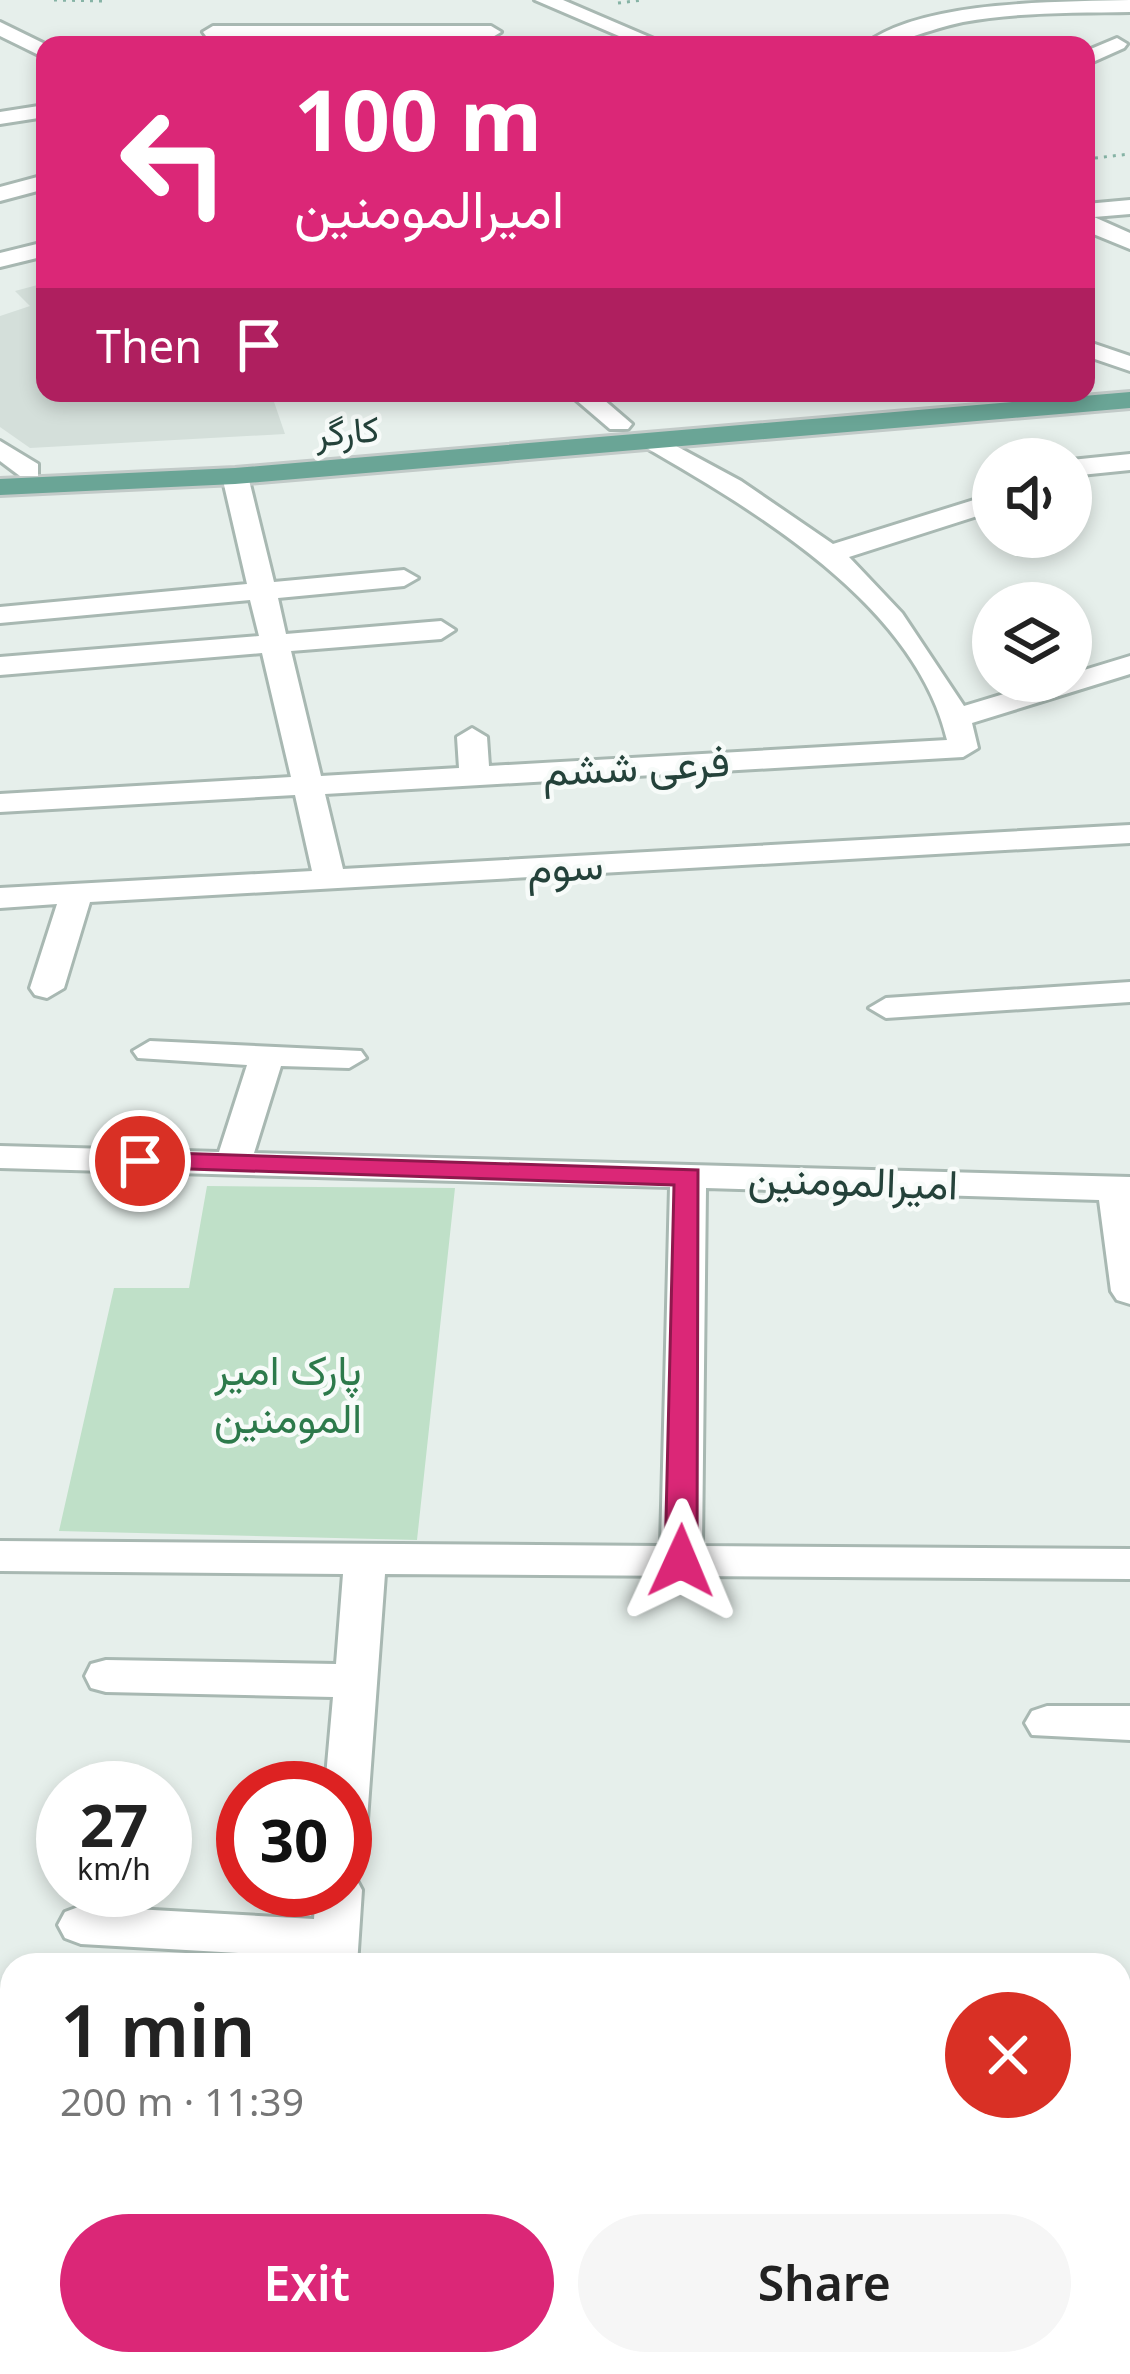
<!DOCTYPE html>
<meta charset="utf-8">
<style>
body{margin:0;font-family:"Noto Sans",Vazirmatn,sans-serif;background:#f6f6f6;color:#222;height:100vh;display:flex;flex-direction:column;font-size:45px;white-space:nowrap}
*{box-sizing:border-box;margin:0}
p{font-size:39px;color:#767676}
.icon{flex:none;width:66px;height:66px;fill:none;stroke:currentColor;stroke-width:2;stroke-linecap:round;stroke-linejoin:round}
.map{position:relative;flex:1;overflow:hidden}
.sheet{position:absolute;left:0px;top:1953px;width:1131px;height:423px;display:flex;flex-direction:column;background:#fff;border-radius:36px 36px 0 0;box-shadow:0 6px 18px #0003}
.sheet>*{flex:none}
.hud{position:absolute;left:36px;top:36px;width:1059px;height:366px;border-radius:24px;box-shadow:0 6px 18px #0003;background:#db2777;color:#fff;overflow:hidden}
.tools{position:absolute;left:972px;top:438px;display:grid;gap:24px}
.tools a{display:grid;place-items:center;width:120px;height:120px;border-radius:50%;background:#fff;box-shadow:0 6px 18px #0003;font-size:60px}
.speed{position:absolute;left:36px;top:1761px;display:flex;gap:24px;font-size:60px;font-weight:700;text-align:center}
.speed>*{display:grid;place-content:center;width:156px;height:156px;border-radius:50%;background:#fff;box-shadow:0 6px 18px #0003;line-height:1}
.speed small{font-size:30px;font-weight:400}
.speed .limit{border:18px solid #d22;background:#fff;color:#111}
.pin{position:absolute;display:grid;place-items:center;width:102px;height:102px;color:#fff;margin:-51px;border:6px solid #fff;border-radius:50%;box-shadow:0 3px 12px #0007}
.me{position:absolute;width:132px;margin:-66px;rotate:1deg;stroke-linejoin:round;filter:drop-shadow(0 0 9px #0008)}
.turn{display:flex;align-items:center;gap:42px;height:252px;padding:0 60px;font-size:54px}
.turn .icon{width:156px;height:156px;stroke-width:2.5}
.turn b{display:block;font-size:84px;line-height:102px}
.then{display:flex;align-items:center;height:114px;padding:0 60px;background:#0003;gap:24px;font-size:45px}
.round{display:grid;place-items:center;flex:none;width:126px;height:126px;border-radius:63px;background:#f6f6f6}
.headline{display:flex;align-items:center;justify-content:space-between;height:204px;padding:0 60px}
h1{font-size:72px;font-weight:600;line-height:90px}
.primary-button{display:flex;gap:24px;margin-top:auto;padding:24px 60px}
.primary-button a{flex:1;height:138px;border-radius:72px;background:#db2777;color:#fff;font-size:48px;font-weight:600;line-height:138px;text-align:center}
.primary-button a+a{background:#f6f6f6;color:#222}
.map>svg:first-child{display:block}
.built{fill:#d4dfda}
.green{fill:#bfe0c8}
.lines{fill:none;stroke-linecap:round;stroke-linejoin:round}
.minor-casing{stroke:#a8b8b2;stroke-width:6}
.major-casing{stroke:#c2cac8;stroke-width:6}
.path{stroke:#86b3a5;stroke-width:3;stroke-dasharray:3 6;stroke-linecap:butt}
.minor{fill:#fff;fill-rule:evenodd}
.major{fill:#6aa596;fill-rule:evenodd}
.route{fill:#db2777;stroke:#8e194d;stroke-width:3}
.labels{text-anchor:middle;stroke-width:9;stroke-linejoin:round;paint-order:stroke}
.far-street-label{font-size:36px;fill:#24423a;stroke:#f7fbf9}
.street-label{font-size:42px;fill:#24423a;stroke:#f7fbf9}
.park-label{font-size:42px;fill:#2d7a4b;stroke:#f7fbf9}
</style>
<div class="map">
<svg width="1130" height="2374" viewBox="0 0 1130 2374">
<rect width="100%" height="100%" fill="#e6efeb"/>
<path class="built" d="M45 283V393H271L285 434 30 448 0 427V316L30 306 15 291Z"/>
<path class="green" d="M207 1186 455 1188 417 1540 59 1531 114 1288H189Z"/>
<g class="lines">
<defs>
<g id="minor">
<path d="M535 0H563L668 45H640Z"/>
<path d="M1130 0V12C1074 13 1017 12 963 22 928 29 899 45 864 45 920 0 1058 2 1130 0Z"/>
<path d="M0 22 47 45 45 58 0 36Z"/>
<path d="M213 26H491L501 32 491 38 206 36 203 32Z"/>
<path d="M1117 38 1127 44 1124 48 1086 65V51Z"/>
<path d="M45 105V117L0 124V112Z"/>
<path d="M45 175V189L0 201V187Z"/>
<path d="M1130 200V214L1094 217 1130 233V249L1086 231V204Z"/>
<path d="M45 242V256L0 267V253Z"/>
<path d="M1086 341 1130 356V371L1086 356Z"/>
<path d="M568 393H596L632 424 628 429H610Z"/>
<path d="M652 433 741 481 833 544 993 494V511L849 557 902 613 964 706 1047 681H1071V674L1130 656V674L972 723 978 748 963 757 325 794 343 869 1130 825V843L90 902 64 988 47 998 35 995 30 988 57 904 0 908V888L312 871 295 795 0 812V794L291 777 262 653 0 675V657L259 636 250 600 0 623V607L247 584 222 476 226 470H244L248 476 274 582 404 570 418 578 404 586 278 598 286 634 441 621 455 630 441 639 291 651 321 776 459 768 457 737 472 728 487 737 489 766 947 740C915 604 754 510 643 446V436Z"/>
<path d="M0 441 38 464V476H20L0 461Z"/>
<path d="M1130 454V470L1071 476V460Z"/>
<path d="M1130 982V1002L886 1018 869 1008 886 998Z"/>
<path d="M150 1041 361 1051 366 1058 349 1068 281 1066 254 1153 1130 1177V1304L1117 1300 1111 1291 1099 1200 706 1188 702 1546 1130 1549V1579L385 1574 367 1820 361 1833 345 1838V1788H325L333 1697 106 1692 91 1688 85 1676 91 1664 106 1660 336 1664 343 1574 0 1571V1541L661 1546 670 1187 0 1168V1146L219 1152 247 1065 138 1058 133 1051Z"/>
<path d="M1047 1706H1130V1740L1032 1735 1025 1723 1032 1711Z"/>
<path d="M345 1873 355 1877 362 1890 357 1965H311V1957L81 1944 65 1938 58 1925 65 1912 81 1906 314 1919 316 1890H345Z"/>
<path d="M276 2364H328L327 2374H275Z"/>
</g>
<path id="major" d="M1130 392V408L235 484 0 495V479L235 468Z"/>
</defs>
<use href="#minor" class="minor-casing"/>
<use href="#major" class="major-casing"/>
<g class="path">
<path d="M54 0 102 1"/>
<path d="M618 3 643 0"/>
<path d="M1086 159 1130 154"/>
</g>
<use href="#minor" class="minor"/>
<use href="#major" class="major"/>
</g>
<path class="route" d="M140 1152 698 1170 697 1561 692 1569 681 1572 665 1561 674 1185 131 1167V1155Z"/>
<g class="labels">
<g class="far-street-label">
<text transform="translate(347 431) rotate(-5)" y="13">کارگر</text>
</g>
<g class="street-label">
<text transform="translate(636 766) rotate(-3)" y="15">فرعی ششم</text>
<text transform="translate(565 866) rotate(-3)" y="15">سوم</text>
<text transform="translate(853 1181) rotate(2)" y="15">امیرالمومنین</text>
</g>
<g class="park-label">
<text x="288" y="1385">پارک امیر<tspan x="288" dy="48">المومنین</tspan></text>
</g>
</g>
</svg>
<div class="tools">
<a><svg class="icon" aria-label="sound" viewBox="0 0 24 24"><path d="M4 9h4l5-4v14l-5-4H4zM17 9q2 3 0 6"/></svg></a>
<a><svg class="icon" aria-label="layers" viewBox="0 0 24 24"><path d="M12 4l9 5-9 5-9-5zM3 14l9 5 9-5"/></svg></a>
</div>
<div class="speed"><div>27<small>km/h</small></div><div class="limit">30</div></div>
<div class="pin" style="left:140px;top:1161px;background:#d93025"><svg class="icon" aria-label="arrive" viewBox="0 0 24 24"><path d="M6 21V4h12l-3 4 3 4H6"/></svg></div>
<svg class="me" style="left:681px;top:1561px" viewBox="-20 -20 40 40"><path d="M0-17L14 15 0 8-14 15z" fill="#db2777" stroke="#fff" stroke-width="4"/></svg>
<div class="hud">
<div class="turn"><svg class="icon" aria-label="left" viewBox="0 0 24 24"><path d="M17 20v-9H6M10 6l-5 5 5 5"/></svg><div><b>100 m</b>امیرالمومنین</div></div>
<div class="then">Then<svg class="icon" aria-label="arrive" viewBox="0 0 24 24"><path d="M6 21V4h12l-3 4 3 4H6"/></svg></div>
</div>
<section class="sheet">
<div class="headline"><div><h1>1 min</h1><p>200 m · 11:39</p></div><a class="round" style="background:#d93025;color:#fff"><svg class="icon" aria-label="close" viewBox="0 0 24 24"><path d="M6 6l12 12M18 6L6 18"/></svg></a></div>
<div class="primary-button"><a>Exit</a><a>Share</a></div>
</section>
</div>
